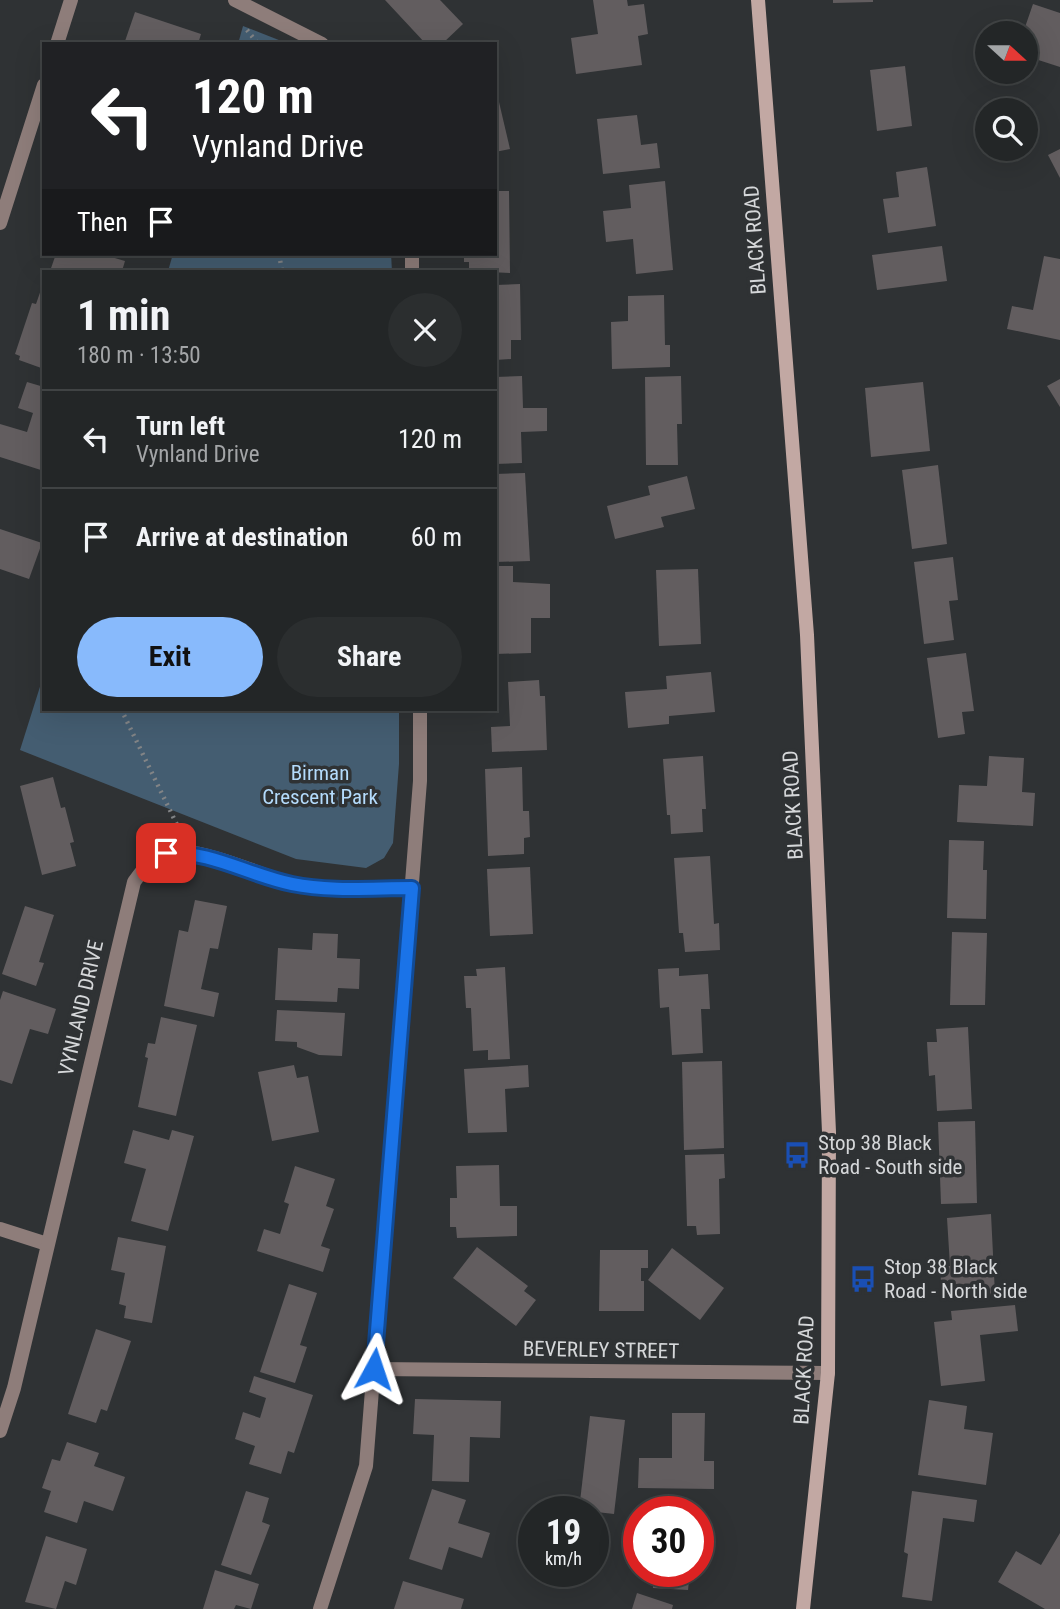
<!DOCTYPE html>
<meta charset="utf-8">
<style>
body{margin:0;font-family:"Roboto Condensed",sans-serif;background:#2b2e2f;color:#f1f3f6;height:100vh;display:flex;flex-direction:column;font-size:26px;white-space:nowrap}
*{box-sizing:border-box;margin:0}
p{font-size:23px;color:#a3a5a7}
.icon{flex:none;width:38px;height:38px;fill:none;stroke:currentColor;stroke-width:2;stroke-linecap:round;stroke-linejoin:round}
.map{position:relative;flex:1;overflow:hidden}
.panel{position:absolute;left:42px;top:270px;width:455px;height:441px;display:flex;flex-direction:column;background:#232627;border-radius:0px;box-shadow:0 7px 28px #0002,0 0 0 2px #404344}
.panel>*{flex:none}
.banner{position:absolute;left:42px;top:42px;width:455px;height:214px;border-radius:0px;box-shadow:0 7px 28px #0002,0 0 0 2px #404344;background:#202124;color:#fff;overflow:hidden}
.needle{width:46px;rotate:111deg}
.controls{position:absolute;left:975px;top:21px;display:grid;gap:14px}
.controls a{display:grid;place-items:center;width:63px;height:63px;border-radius:50%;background:#232627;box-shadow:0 7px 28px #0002,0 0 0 2px #404344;font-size:35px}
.speed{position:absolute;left:518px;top:1496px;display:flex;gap:14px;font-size:35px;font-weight:700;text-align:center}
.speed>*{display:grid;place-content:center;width:91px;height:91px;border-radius:50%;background:#232627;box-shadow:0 7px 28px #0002,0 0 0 2px #404344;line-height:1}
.speed small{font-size:18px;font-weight:400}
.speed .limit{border:10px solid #d22;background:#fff;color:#111}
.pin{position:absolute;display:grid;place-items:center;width:60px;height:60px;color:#fff;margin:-30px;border-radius:14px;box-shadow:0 4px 10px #0006}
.me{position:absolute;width:77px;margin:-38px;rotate:5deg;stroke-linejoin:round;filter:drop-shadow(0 0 5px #0008)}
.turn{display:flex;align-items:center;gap:24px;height:147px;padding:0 35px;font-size:32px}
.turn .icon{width:91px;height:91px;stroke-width:2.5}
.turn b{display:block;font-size:49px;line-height:60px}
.then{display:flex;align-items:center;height:66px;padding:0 35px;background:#0003;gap:14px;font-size:26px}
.round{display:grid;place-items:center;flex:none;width:74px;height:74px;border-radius:37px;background:#2b2e2f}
.overview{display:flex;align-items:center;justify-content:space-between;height:119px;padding:0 35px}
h1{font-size:42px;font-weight:700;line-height:52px}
.action{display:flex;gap:14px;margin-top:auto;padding:14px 35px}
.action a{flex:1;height:80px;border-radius:42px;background:#88bafc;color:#111;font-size:28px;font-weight:700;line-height:80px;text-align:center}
.action a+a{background:#2b2e2f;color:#f1f3f6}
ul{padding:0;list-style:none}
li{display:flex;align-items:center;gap:21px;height:98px;padding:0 35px;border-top:2px solid #404344}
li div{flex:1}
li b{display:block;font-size:26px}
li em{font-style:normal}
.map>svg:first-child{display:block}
.green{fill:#445d71}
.building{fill:#625d5f}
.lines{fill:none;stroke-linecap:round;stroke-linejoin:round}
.path{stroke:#828486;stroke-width:4.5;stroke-dasharray:2 5;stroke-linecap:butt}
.street{stroke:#8e7d7a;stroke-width:14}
.secondary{stroke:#c2a8a3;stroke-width:14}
.route-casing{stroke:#114b97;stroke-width:18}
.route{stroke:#1a73e8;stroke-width:12}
.labels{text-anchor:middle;stroke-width:7;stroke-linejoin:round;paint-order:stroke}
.street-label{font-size:21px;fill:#d5d7d9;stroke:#2f3234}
.park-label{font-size:21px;fill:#b4dbfc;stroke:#2f3234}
.poi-label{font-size:21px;fill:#d5d7d9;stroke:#2f3234;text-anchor:start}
</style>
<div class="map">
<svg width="1060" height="1609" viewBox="0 0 1060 1609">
<rect width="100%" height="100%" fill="#2f3234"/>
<g class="green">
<path d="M243 26 289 44H238Z"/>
<path d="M173 254H391L392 271H168Z"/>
<path d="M44 674V709H399V764L393 843 384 858 366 868 296 859 20 750Z"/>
</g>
<g class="building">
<path d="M385 0H440L463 24 442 44H426Z"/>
<path d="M593 0H627L628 6 644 4 648 34 638 36 642 65 576 74 571 38 598 34Z"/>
<path d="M833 0H873V2L833 3Z"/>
<path d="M1033 4 1060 13V67L1026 56V33H1023Z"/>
<path d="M135 12 201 34 198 44H124Z"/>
<path d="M905 66 912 126 877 131 870 70Z"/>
<path d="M495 85 510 149 495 152Z"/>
<path d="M637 115 641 145 657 143 660 168 603 174 597 119Z"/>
<path d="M1060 149V178L1048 155Z"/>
<path d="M927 167 936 226 888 233 883 199 899 197 896 172Z"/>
<path d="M665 181 673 270 636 274 633 239 606 242 603 211 631 208 629 185Z"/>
<path d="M495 191H509L510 273 469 271V262H464V254H495Z"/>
<path d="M942 246 947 281 877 290 872 255Z"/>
<path d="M56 254H101L125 261 122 271H50Z"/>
<path d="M1044 256 1060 259V340L1007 329 1012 306 1033 310Z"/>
<path d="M44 281V369L19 360 20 356 15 354 32 303 36 304Z"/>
<path d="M520 284 521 340H511V359L495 360V285Z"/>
<path d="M664 295 665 345H670V367L612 369 611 322 628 321V296Z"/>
<path d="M522 376 523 408H547V431L521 432 522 463 495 464V377Z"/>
<path d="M681 376 682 424H677L678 465H646L645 377Z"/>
<path d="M1060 379V407L1047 386Z"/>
<path d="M27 382 44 387V471L0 457V424L27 432 33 413 18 408Z"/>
<path d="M923 382 930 451 871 457 865 388Z"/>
<path d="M938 465 947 544 912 549 902 470Z"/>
<path d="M525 473 530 561 495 562V474Z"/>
<path d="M687 476 695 509 661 517 664 527 615 539 607 506 650 495 648 486Z"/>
<path d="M0 529 42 543 29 579 0 569Z"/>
<path d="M953 557 958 600 949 601 954 640 924 644 914 562Z"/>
<path d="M495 566H513V582L550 584V618H531V653L495 654Z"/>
<path d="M698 569 701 644 659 646 656 570Z"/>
<path d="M966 653 974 711 962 712 965 734 938 738 927 658Z"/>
<path d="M711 672 715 712 669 716V724L628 728 625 692 667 689 666 676Z"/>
<path d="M539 680 540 696H545L547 750 492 752 491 727 510 726 508 682Z"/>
<path d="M703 756 706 809H702L703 832 671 834 670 815H667L663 759Z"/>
<path d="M989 756 1024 758 1022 792 1035 793 1033 826 957 822 959 785 987 786Z"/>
<path d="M522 767 523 811H529L530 837 524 838V854L488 856 485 769Z"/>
<path d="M53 777 61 808 65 807 74 842 70 843 76 866 42 875 20 786Z"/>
<path d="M949 840 984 841 983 870H987L986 919 947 918Z"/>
<path d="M710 856 714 924 719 923 720 950 685 952 683 933H679L674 858Z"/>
<path d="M530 867 533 934 490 936 487 869Z"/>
<path d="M195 900 227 906 218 949 210 948 201 989 219 993 214 1017 164 1006 179 930 188 932Z"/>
<path d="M25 906 54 915 39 962 44 963 36 986 2 974Z"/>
<path d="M952 932 987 933 985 1005H950Z"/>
<path d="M313 933 338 934 337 958 360 959 359 989 338 988 337 1002 275 1000 278 948 312 950Z"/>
<path d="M505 967 510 1059 488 1060V1050L473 1051 471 1008H466L464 976H477L476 969Z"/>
<path d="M679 968V976L708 974 710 1009H701L703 1053 672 1055 669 1007 660 1008 658 969Z"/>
<path d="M3 991 56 1009 48 1034 30 1029 12 1084 0 1080V1000Z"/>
<path d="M277 1010 345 1013 342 1056 319 1055 297 1047V1042L275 1041Z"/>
<path d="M161 1017 197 1025 176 1116 138 1107 148 1058 145 1057 148 1043 155 1044Z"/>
<path d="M968 1027 972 1109 937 1111 935 1075 929 1076 927 1042H937L936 1029Z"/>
<path d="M722 1061 724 1148 684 1150 682 1062Z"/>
<path d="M294 1065 297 1078 308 1076 319 1132 272 1141 258 1072Z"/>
<path d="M528 1065 529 1087 505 1089 507 1132 468 1133 464 1069Z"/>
<path d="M975 1121 977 1203 941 1204 938 1122Z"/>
<path d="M133 1130 169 1140 172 1130 194 1136 168 1231 131 1221 146 1169 124 1163Z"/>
<path d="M724 1154 725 1178 719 1179 720 1234 697 1235 696 1226H687L685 1155Z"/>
<path d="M499 1165 500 1206H517V1236L457 1238 456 1227H450V1198H457L456 1166Z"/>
<path d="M295 1166 335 1179 326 1206 334 1209 321 1246 330 1249 323 1272 257 1251 264 1229 280 1234 289 1204 284 1202Z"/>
<path d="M991 1214 995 1294 942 1298 940 1267 950 1266 947 1218Z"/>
<path d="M118 1237 166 1246 152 1323 124 1318 126 1306 119 1304 125 1273 111 1270Z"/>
<path d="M477 1247 528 1286 524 1291 536 1300 516 1326 453 1278Z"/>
<path d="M672 1248 724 1288 700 1320 648 1280Z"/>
<path d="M600 1250H648V1268H641V1281H644V1311H599Z"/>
<path d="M289 1284 317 1293 300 1345 307 1347 295 1383 260 1372Z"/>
<path d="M1015 1305 1018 1331 980 1335 985 1381 941 1386 934 1322 952 1320 951 1311Z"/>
<path d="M96 1329 131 1341 107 1411 101 1409 96 1423 68 1414Z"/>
<path d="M254 1376 313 1395 294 1453 288 1451 281 1474 249 1464 255 1446 235 1439 243 1412 260 1418 266 1398 249 1392Z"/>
<path d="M415 1399 501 1401 500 1438 470 1437 469 1482 432 1481 434 1435 413 1434Z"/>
<path d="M929 1400 967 1406 964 1429 993 1433 986 1485 918 1475Z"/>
<path d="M672 1413H705L704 1461H714V1489L638 1488 639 1458H672Z"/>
<path d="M590 1416 625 1420 614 1514 579 1510Z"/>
<path d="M67 1442 99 1453 94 1466 125 1477 113 1511 84 1501 77 1523 44 1512 51 1491 42 1488 52 1459 60 1461Z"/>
<path d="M432 1489 466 1500 458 1523 490 1533 482 1558 449 1547 442 1570 409 1559Z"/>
<path d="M246 1491 269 1498 262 1522 270 1525 251 1575 221 1565Z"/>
<path d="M912 1491 977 1500 974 1522 943 1518 932 1601 902 1597 908 1554 904 1552Z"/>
<path d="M648 1507 683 1509 682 1512H647Z"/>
<path d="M1060 1533V1609H1045L998 1582 1016 1551 1041 1565Z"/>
<path d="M46 1536 87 1549 76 1585 65 1581 56 1609 25 1602Z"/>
<path d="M215 1570 259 1584 251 1609 236 1605 234 1609H203Z"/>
<path d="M653 1572H690L688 1590 653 1588Z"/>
<path d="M403 1581 464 1599 461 1609H394Z"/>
<path d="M637 1593 673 1605 672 1609H632Z"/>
</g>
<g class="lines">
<g class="path">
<path d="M247 30 258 44"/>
<path d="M279 254 282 271"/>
<path d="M121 709 180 831"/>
</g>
<g class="street">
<path d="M235 0 322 44"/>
<path d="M57 44 71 0"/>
<path d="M0 223 44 85"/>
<path d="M412 254V271"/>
<path d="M0 1229 47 1244"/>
<path d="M374 1369 828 1373"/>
<path d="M0 1431 14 1388 134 882C142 871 151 858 165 853 191 843 261 875 289 883 325 893 374 888 412 888"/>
<path d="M320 1609 366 1466 420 781V709"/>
</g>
<path class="secondary" d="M758 0 807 635 829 1132 828 1373 803 1609"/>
</g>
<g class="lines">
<defs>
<path id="route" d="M166 853C212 851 248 875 292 884 330 892 373 888 412 888L374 1369"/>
</defs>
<use href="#route" class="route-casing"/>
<use href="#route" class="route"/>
</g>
<defs>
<symbol id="bus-bare" viewBox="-9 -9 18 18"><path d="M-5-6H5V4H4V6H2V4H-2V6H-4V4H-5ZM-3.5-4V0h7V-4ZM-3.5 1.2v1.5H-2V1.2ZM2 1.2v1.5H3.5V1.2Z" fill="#1a4fb4" stroke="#2f3234" stroke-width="2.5" paint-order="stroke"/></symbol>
</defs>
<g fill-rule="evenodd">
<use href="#bus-bare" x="778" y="1136" width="38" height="38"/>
<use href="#bus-bare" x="844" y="1260" width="38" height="38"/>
</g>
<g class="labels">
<g class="street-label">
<text transform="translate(755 240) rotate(-94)" y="7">BLACK ROAD</text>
<text transform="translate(793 805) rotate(-93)" y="7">BLACK ROAD</text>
<text transform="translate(81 1008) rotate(-77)" y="7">VYNLAND DRIVE</text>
<text transform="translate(601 1350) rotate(1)" y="7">BEVERLEY STREET</text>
<text transform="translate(804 1370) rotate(-87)" y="7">BLACK ROAD</text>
</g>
<g class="park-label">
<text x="320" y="780">Birman<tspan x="320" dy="24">Crescent Park</tspan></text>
</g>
<g class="poi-label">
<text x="818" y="1150">Stop 38 Black<tspan x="818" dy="24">Road - South side</tspan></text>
<text x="884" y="1274">Stop 38 Black<tspan x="884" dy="24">Road - North side</tspan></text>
</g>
</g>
</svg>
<div class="controls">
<a><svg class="needle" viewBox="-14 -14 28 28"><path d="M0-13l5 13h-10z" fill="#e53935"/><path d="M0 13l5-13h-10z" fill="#a3a5a7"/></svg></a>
<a><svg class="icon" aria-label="search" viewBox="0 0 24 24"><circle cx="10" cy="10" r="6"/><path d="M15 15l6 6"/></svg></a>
</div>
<div class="speed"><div>19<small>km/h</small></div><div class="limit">30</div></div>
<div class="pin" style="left:166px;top:853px;background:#d93025"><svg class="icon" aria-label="arrive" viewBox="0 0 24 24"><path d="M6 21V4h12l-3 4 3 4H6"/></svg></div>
<svg class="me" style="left:374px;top:1369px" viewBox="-20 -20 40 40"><path d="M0-17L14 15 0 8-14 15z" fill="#1a73e8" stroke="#fff" stroke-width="4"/></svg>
<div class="banner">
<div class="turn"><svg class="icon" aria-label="left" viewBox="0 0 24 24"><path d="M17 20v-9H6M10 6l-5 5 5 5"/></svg><div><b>120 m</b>Vynland Drive</div></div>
<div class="then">Then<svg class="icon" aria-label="arrive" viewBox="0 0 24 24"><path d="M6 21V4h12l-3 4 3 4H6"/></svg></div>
</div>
<section class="panel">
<div class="overview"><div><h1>1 min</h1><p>180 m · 13:50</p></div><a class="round"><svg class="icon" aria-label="close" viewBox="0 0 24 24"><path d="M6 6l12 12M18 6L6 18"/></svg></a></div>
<ul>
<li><svg class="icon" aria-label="left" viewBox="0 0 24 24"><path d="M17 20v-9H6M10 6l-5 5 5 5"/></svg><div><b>Turn left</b><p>Vynland Drive</p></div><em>120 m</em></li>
<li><svg class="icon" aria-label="arrive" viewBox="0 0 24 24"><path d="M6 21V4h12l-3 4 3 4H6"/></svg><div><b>Arrive at destination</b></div><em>60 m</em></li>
</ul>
<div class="action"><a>Exit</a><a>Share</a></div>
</section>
</div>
